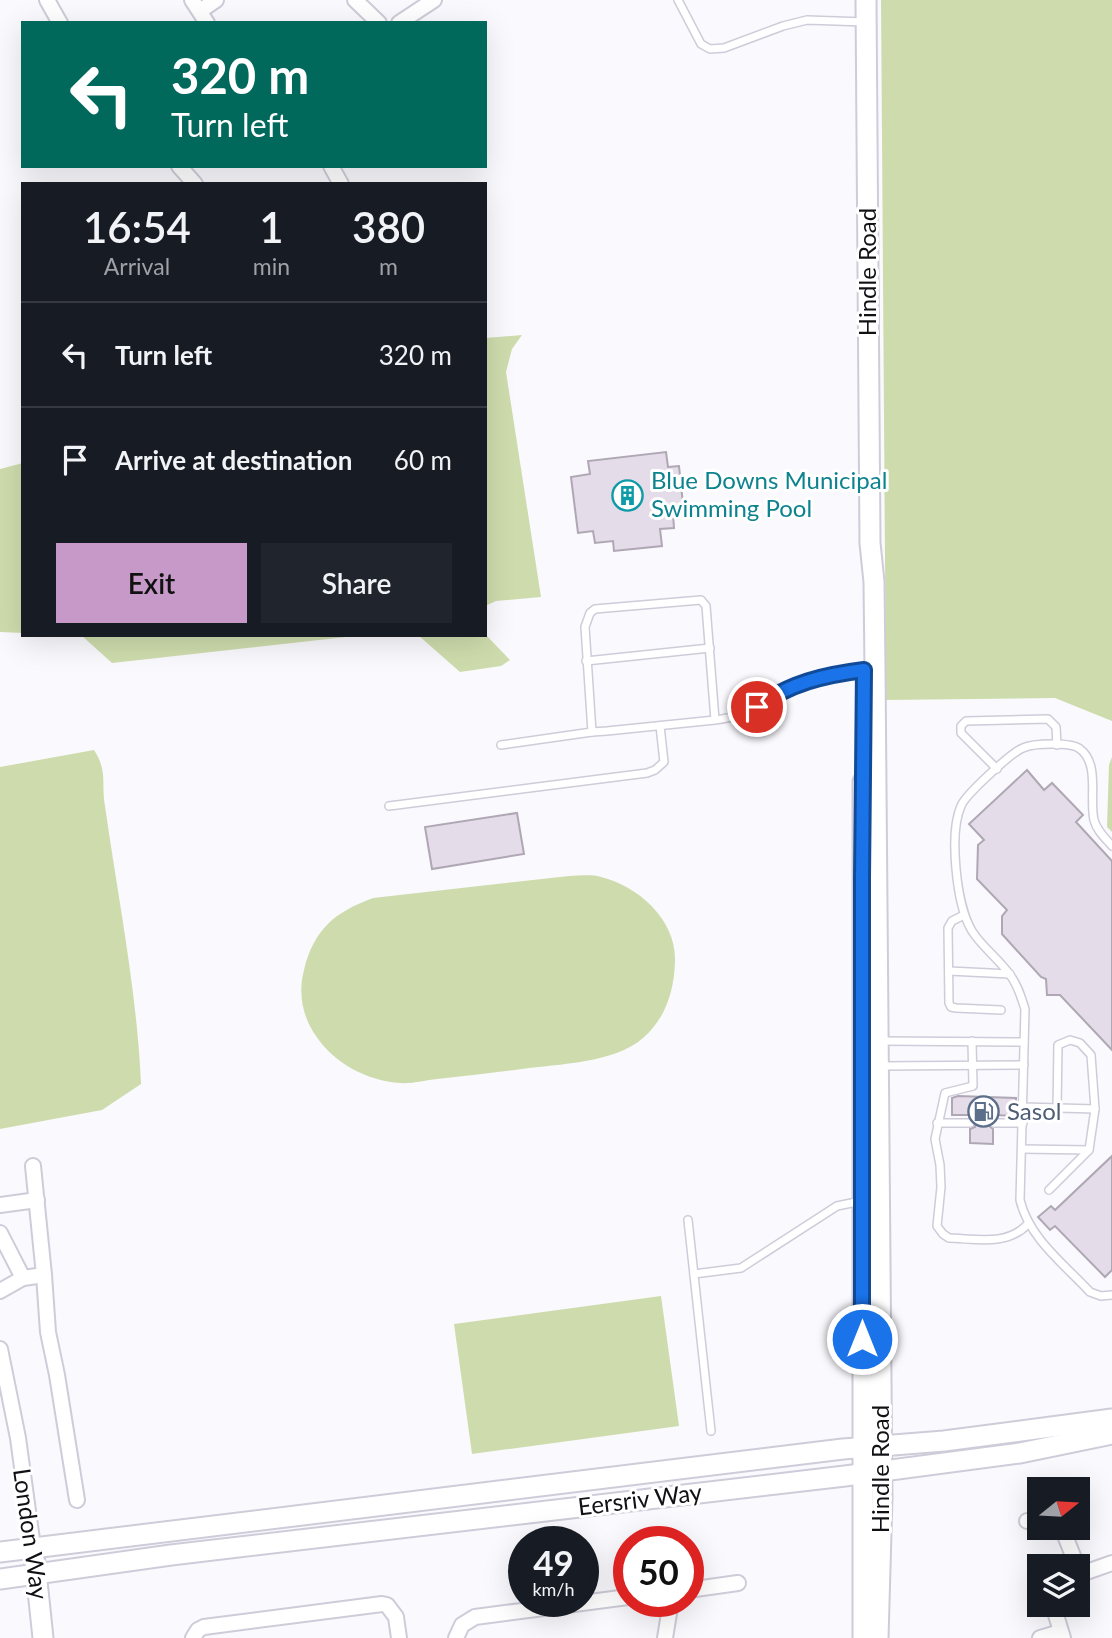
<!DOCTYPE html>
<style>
body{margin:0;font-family:Lato,sans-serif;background:#20242c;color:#f1f3f6;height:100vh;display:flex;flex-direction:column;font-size:26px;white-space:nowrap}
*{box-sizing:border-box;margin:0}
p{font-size:23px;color:#9ea1a6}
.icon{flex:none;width:38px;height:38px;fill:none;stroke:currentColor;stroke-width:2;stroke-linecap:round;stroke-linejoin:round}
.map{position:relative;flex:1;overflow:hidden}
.panel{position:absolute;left:21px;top:182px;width:466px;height:455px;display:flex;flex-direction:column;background:#171b24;border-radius:0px;box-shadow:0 7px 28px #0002}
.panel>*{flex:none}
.hud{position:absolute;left:21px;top:21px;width:466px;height:147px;border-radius:0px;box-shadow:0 7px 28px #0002;background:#00695c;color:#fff;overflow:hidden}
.needle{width:46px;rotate:72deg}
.fabs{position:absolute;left:1027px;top:1477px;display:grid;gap:14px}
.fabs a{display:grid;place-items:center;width:63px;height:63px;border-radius:0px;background:#171b24;box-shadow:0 7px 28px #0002;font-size:35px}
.speed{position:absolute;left:508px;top:1526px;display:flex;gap:14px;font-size:35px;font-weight:700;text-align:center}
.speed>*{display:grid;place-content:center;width:91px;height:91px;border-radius:50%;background:#171b24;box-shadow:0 7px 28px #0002;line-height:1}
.speed small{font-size:18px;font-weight:400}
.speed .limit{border:10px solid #d22;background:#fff;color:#111}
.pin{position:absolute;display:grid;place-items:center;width:60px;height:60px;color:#fff;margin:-30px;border:4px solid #fff;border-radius:50%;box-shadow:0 2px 7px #0007}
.me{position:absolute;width:77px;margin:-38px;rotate:0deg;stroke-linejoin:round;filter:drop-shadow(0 0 5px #0008)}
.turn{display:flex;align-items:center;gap:24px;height:147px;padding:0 35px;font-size:32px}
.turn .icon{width:91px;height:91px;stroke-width:2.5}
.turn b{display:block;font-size:49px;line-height:60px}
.eta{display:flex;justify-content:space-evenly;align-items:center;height:119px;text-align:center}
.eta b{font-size:42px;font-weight:600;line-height:49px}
.primary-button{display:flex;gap:14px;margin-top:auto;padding:14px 35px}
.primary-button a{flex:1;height:80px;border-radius:0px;background:#c699c9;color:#111;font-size:28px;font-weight:600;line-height:80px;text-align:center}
.primary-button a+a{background:#20242c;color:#f1f3f6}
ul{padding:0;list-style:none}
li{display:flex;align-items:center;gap:21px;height:105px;padding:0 35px;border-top:2px solid #363941}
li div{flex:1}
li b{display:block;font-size:26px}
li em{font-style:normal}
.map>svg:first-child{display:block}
.green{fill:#cedcad}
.building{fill:#e4dce9;stroke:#afa8b4;stroke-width:2}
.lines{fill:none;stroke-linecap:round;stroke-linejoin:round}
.lane-casing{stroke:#cfccd9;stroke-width:10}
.street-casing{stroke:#cfccd9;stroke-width:18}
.secondary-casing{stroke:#cfccd9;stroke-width:23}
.lane{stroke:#fff;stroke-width:7}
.street{stroke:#fff;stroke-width:14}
.secondary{stroke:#fff;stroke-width:19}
.route-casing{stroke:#114b97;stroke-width:18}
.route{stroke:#1a73e8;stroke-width:12}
.labels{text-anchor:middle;stroke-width:6;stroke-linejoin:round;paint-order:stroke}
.street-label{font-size:24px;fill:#111014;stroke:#fff}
.culture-label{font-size:24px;fill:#0d838f;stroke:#fff;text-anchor:start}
.service-label{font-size:24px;fill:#4e5e75;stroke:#fff;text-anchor:start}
</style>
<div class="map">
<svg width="1112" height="1638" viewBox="0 0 1112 1638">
<rect width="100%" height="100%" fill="#faf9fe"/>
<g class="green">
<path d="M881 0H1112V721L1055 698 886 700Z"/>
<path d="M522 335 512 349 506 372 541 597 496 601 485 606V338Z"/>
<path d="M23 463V633L0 632V469Z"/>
<path d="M485 634 510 660 501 666 460 672 418 635Z"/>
<path d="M81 635H364L112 663Z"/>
<path d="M94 750C108 771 101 784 105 806 118 898 137 991 141 1084L102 1110 0 1129V767Z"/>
<path d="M1112 757V832L1107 827 1109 765Z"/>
<path d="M569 876C579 876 591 874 601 877 639 886 677 921 675 962 674 991 666 1018 643 1038 615 1063 558 1064 522 1069 493 1073 465 1076 437 1079 426 1080 412 1084 400 1083 367 1081 334 1063 316 1036 302 1016 298 993 304 970 314 929 335 912 373 898Z"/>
<path d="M661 1296 679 1426 472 1454 454 1324Z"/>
</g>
<g class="building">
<path d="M666 452 668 467 679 466 684 513 673 514 674 528 660 529 662 546 614 551 613 541 595 543 593 531 578 533 571 477 590 474 588 461Z"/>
<path d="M1027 770 1044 790 1052 783 1083 815 1076 822 1112 861V1050L1060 995H1047L1046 979 1041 977 1002 934V916L1007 910 977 879 978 845 984 840 969 824Z"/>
<path d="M517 813 524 854 432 869 425 827Z"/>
<path d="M958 1096 1016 1098 1015 1116 994 1115 989 1119 988 1125 993 1129V1144L970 1143V1129L975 1127 976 1122 971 1115H952V1098Z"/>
<path d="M1112 1156V1270L1105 1277 1055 1226 1050 1230 1038 1217 1051 1206 1055 1210Z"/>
</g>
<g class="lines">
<defs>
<g id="lane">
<path d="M678 0 701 44 710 49 724 48 783 26 807 20 865 22"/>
<path d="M586 661 710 648"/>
<path d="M715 720 706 606 701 600 595 609 590 613 585 627 592 732 607 731 715 720C742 717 752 708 774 695 804 677 840 670 874 670"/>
<path d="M501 745 592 732"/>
<path d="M997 769 961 733V726L966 721 1048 719 1056 727 1057 745"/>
<path d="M389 806 647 773 655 770 664 762 660 726"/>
<path d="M1112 846C1105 838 1097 831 1094 820 1089 799 1100 764 1080 749 1072 742 1033 743 1023 748 1012 752 965 795 961 806 949 833 956 905 972 931 982 947 999 959 1010 975 1018 985 1021 997 1025 1009L1020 1200C1029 1238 1064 1264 1090 1292L1101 1296 1112 1295"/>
<path d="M964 915 952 921 948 928 949 1003 951 1007 956 1008 1001 1010"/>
<path d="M949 971 1010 974"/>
<path d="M880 1041 1024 1042"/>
<path d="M972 1041 973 1086 945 1093 935 1139 940 1165 941 1187 937 1226 943 1234 949 1238C978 1239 1007 1246 1028 1224"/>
<path d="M882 1066 1024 1065"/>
<path d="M1023 1107 1095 1109"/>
<path d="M937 1123H970"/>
<path d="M994 1123H1023"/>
<path d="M1022 1149 1089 1150"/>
<path d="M1049 1190 1089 1150 1095 1109 1091 1055 1080 1043 1070 1040 1058 1045 1057 1109"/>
<path d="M688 1220 711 1431"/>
<path d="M694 1274 741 1268 837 1206 861 1201"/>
</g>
<g id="street">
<path d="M47 0 60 23"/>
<path d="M192 0 207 23"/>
<path d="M355 0 379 23"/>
<path d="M200 11 216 0"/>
<path d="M399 23 434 0"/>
<path d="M179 166 195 184"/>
<path d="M331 166 341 184"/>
<path d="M0 1205 37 1200"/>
<path d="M0 1233 23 1278"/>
<path d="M44 1275 48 1332 57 1375 77 1500"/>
<path d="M0 1291 23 1278 44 1275 33 1166"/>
<path d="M0 1349 18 1438 33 1547"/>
<path d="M1027 1521H1040"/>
<path d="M1062 1528 1077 1566"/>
<path d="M1078 1575 1112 1563"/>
<path d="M688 1590 738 1583"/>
<path d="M1053 1605 1063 1638"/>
<path d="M193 1638 198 1630 204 1627 382 1604 387 1605 396 1617 399 1638"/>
<path d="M456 1638 462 1625 475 1617 628 1597"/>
<path d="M665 1638 671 1601"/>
<path d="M1040 1638 1060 1632"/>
</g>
<g id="secondary">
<path d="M866 0 870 543 874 582 875 670 882 1498 878 1638"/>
<path d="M0 1552 843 1449 944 1441 1112 1419"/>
<path d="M35 1562 43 1638"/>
<path d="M0 1579 171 1555 845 1476 1020 1453 1112 1434"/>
<path d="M863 1638V782"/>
</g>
</defs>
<use href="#lane" class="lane-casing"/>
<use href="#street" class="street-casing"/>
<use href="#secondary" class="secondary-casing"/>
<use href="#lane" class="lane"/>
<use href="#street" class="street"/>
<use href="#secondary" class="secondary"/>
</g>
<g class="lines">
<defs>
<path id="route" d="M757 707C790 683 824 675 864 670L862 878V1339"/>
</defs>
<use href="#route" class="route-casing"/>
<use href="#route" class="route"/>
</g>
<defs>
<symbol id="building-ring" viewBox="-11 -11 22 22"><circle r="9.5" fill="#fff" stroke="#0f9aa8" stroke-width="1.5"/><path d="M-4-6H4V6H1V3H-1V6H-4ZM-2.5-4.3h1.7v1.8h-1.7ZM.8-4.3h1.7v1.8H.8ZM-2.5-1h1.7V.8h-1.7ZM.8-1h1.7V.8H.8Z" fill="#0f9aa8"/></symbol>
<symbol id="fuel-ring" viewBox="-11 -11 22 22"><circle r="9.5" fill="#fff" stroke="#5c6f8a" stroke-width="1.5"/><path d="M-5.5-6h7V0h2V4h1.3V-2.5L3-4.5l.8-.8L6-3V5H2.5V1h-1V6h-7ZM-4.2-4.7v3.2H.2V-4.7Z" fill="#5c6f8a"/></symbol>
</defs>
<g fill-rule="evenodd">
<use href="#building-ring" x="610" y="478" width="35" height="35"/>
<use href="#fuel-ring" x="966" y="1094" width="35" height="35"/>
</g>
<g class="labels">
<g class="street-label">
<text transform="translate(868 272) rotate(-90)" y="8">Hindle Road</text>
<text transform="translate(881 1469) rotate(-90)" y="8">Hindle Road</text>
<text transform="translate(640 1500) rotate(-7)" y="8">Eersriv Way</text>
<text transform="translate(30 1534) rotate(82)" y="8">London Way</text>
</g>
<g class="culture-label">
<text x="651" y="489">Blue Downs Municipal<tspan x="651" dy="28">Swimming Pool</tspan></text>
</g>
<g class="service-label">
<text x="1007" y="1120">Sasol</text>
</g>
</g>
</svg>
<div class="fabs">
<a><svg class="needle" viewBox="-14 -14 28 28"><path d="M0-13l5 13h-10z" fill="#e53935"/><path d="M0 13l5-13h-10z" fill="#9ea1a6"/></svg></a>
<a><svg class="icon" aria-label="layers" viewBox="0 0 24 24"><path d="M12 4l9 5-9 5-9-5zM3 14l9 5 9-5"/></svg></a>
</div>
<div class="speed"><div>49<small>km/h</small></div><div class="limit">50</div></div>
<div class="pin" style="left:757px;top:707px;background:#d93025"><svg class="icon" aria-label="arrive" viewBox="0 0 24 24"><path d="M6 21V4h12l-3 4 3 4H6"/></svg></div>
<svg class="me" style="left:862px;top:1339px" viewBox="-20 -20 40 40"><circle r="17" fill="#1a73e8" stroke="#fff" stroke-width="3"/><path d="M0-11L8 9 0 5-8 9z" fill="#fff"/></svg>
<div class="hud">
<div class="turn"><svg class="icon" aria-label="left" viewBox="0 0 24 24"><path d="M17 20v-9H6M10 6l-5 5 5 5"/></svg><div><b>320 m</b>Turn left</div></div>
</div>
<section class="panel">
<div class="eta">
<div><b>16:54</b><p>Arrival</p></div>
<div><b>1</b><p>min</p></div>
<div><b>380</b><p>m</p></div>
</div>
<ul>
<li><svg class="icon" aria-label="left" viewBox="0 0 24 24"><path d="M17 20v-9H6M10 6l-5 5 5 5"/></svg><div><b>Turn left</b></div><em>320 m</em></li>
<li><svg class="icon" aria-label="arrive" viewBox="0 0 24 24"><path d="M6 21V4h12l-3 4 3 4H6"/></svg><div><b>Arrive at destination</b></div><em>60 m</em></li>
</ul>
<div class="primary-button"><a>Exit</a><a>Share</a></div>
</section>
</div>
